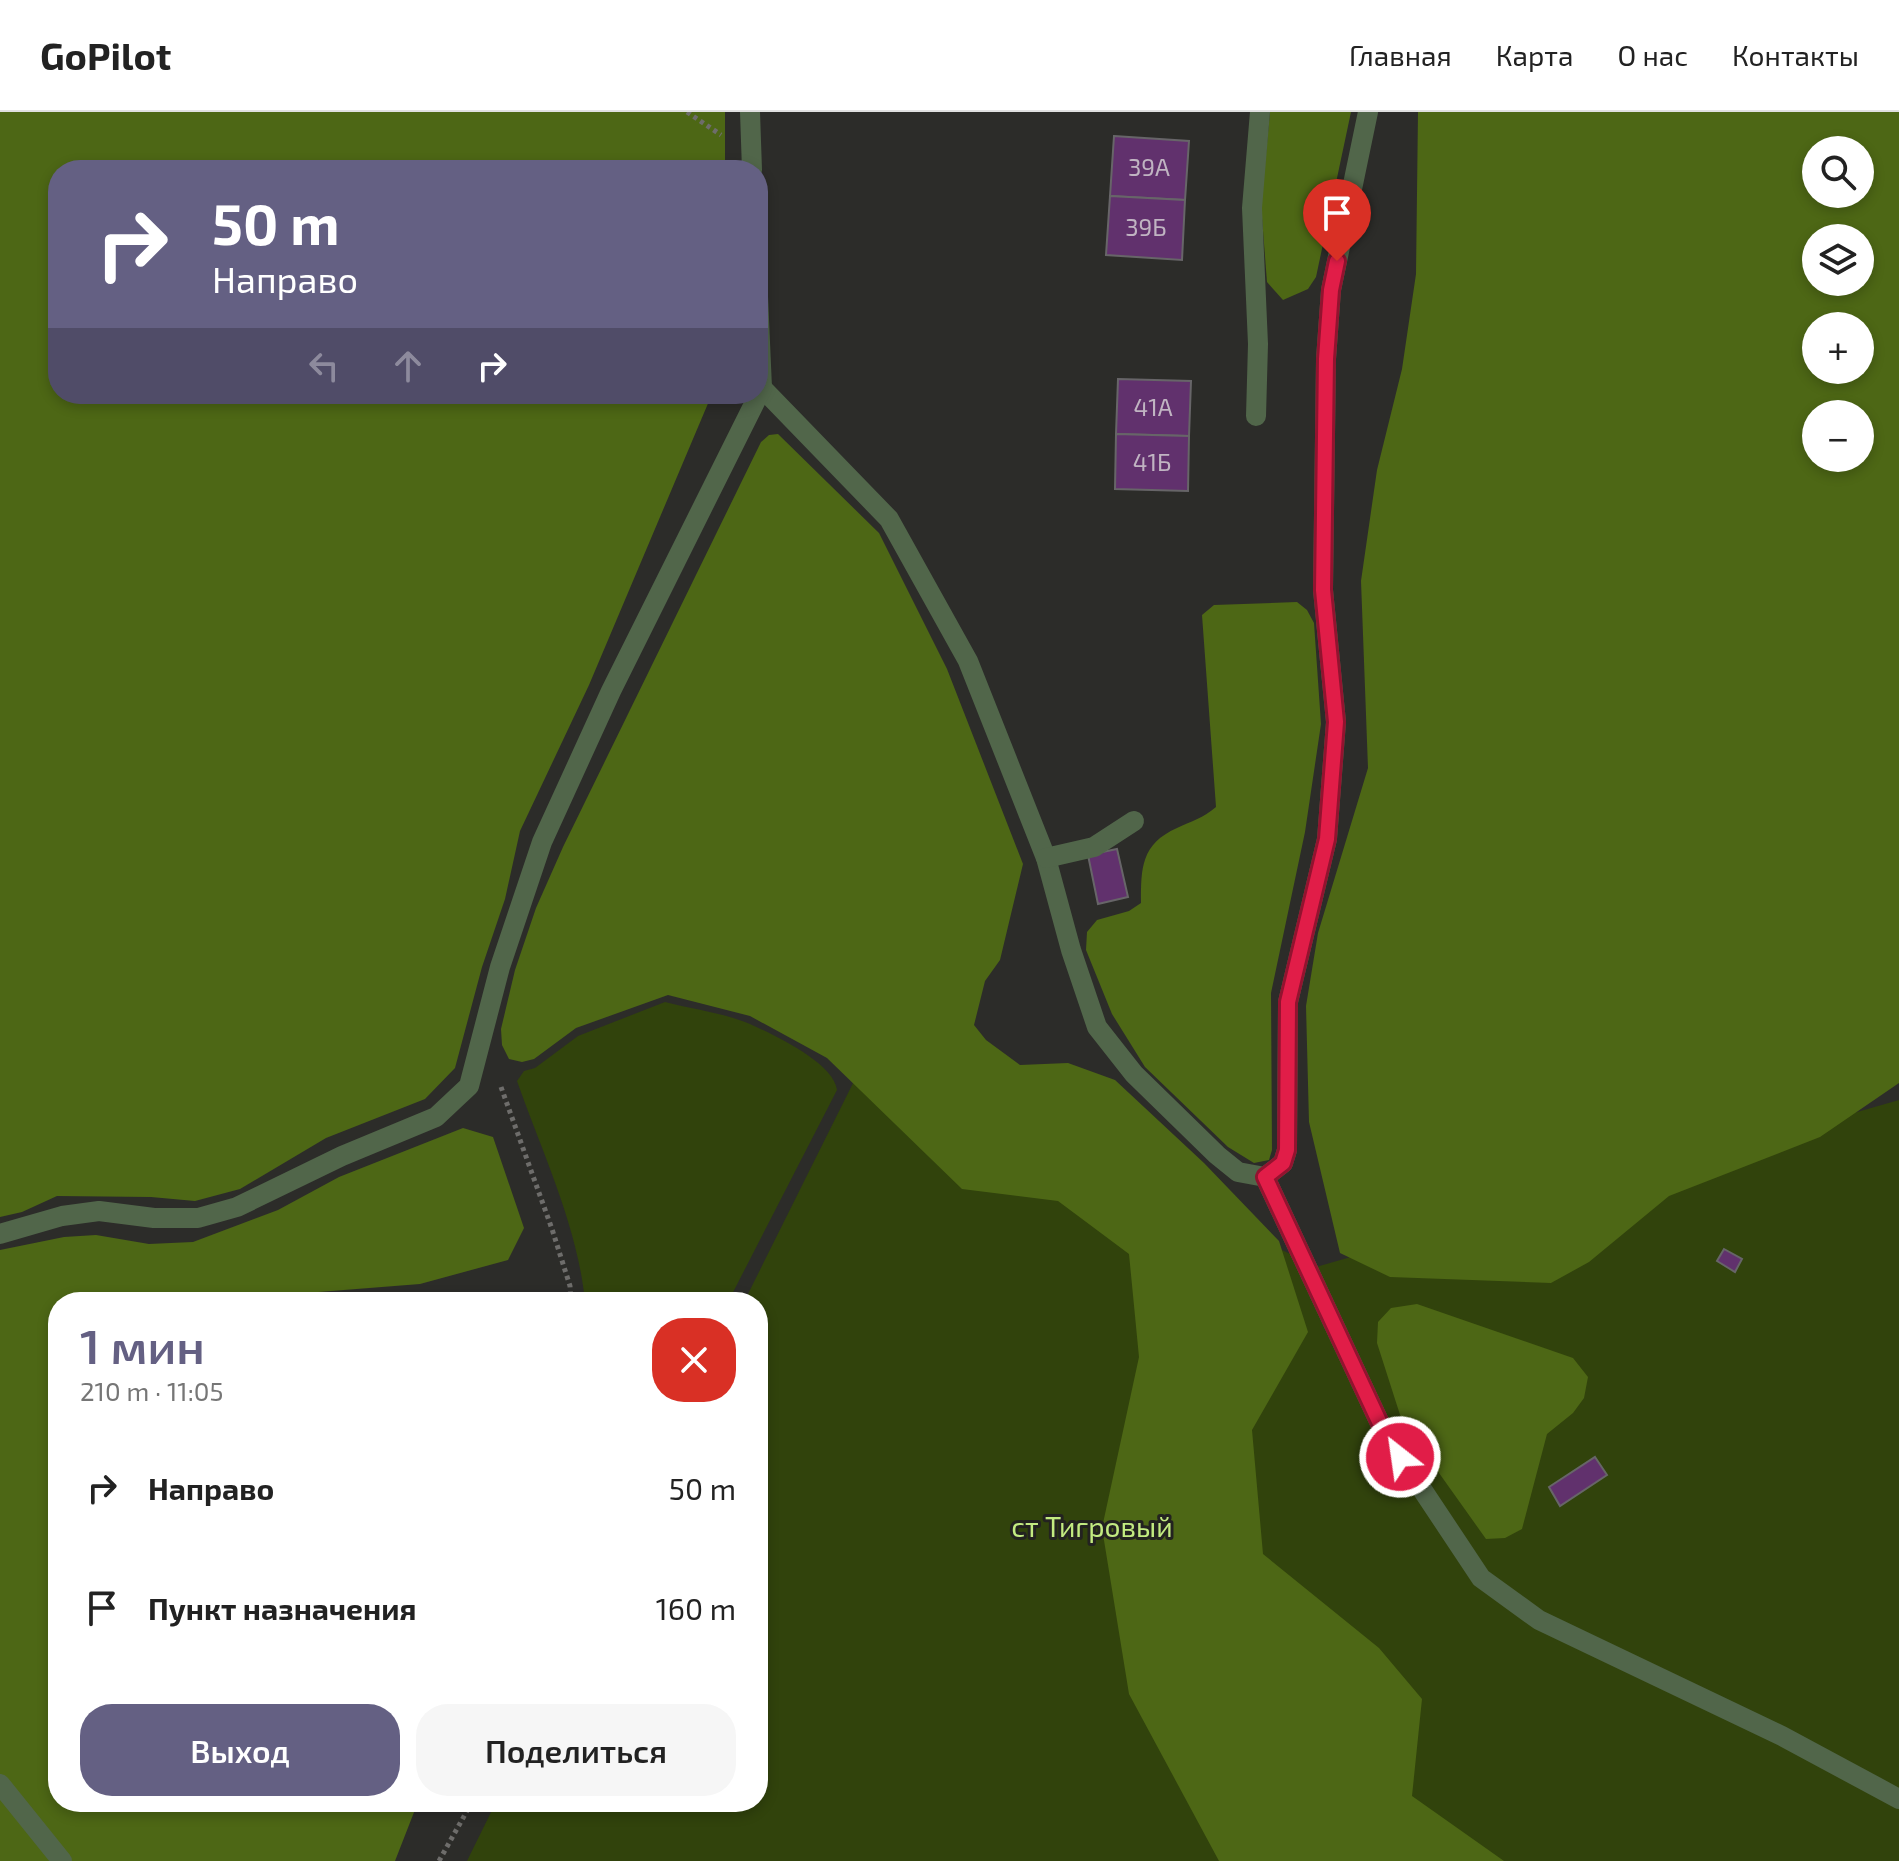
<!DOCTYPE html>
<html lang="ru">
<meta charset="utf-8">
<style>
body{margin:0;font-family:"Exo 2",sans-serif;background:#f6f6f6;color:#222;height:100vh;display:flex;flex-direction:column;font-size:30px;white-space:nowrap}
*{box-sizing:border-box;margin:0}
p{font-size:26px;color:#767676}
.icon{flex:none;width:44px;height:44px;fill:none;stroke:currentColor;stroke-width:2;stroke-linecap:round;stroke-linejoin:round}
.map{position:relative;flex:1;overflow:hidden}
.drawer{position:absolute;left:48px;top:1180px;width:720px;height:520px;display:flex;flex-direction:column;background:#fff;border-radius:32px;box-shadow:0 4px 12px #0003}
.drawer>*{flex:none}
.guide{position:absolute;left:48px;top:48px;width:720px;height:244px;border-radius:32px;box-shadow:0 4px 12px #0003;background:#646083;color:#fff;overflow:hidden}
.buttons{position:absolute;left:1802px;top:24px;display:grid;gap:16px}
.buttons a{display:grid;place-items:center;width:72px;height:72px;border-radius:50%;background:#fff;box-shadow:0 4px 12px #0003;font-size:40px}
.pin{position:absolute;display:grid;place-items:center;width:68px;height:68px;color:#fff;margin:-82px -34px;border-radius:50% 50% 50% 0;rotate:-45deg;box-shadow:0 0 8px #0007}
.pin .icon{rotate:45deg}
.me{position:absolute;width:88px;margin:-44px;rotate:330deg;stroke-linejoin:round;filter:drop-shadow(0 0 6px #0008)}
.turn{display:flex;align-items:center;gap:28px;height:168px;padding:0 32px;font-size:36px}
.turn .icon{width:104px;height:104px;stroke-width:2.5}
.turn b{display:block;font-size:56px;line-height:68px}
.lanes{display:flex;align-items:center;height:76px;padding:0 32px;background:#0003;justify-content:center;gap:40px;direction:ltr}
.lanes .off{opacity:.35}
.round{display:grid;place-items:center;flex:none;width:84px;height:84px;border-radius:32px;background:#f6f6f6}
.summary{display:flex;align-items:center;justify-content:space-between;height:136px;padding:0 32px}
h1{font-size:48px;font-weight:600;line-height:60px;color:#646083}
.action{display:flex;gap:16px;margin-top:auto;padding:16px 32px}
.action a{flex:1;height:92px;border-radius:32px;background:#646083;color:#fff;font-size:32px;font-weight:600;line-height:92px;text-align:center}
.action a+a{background:#f6f6f6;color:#222}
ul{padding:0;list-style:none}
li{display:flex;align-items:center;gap:24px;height:120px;padding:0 32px}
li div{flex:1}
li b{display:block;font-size:30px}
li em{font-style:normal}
header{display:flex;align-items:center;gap:48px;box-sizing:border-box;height:112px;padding:0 40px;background:#fff;border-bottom:2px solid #e0e0e0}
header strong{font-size:38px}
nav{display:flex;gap:44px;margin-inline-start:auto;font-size:28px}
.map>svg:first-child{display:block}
.green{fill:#31430c}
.forest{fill:#4d6715;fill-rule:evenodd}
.building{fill:#61316d;stroke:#676568;stroke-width:2}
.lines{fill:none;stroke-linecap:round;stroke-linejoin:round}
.path{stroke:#6e6d6b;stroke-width:5;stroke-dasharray:4 4;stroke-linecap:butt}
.minor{stroke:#51664a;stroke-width:20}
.route-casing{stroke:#92132f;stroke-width:20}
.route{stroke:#e11d48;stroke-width:14}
.labels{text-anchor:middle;stroke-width:6;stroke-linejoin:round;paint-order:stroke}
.number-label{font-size:24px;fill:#c0b4c2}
.park-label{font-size:28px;fill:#c3eb81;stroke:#232220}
</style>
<header>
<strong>GoPilot</strong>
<nav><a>Главная</a><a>Карта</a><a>О нас</a><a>Контакты</a></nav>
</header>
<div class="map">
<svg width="1899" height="1749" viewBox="0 0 1899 1749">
<rect width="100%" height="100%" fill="#2c2c29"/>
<g class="green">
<path d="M665 890C692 897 724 901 750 912 774 923 834 951 837 978L728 1190H585C578 1115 542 1040 517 969L524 959 535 956 578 924Z"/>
<path d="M872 933 1316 1155 1899 988V1749H467L496 1690H758V1190H744Z"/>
</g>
<g class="forest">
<path d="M0 0H725V58H58V282H712L589 573 520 719 505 787 482 855 455 956 425 987 326 1026 240 1077 195 1089 151 1085 57 1084 22 1100 0 1105Z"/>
<path d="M1270 0H1351L1316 165 1308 177 1283 188 1267 170 1261 93Z"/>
<path d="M1418 0H1899V971L1820 1025 1669 1084 1589 1150 1551 1171 1390 1165 1340 1141 1309 1010 1306 894 1318 821 1368 656 1361 469 1377 358 1402 257 1416 162ZM1860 38V82H1816V38ZM1860 126V170H1816V126ZM1860 214V258H1816V214ZM1860 302V346H1816V302Z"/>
<path d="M778 322 879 421 947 557 1023 752 1000 848 985 869 974 913 986 928 1020 953 1068 951 1115 968 1204 1051 1279 1129 1308 1220 1252 1318 1263 1442 1379 1536 1422 1587 1412 1684 1504 1749H1219L1129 1582 1102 1416 1139 1245 1129 1142 1058 1089 962 1077 827 946 750 904 668 883 576 916 534 947 522 950 509 947 502 933 501 917 515 858 536 796 563 735 761 330 769 323Z"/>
<path d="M1297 490 1307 498 1314 511 1321 612 1305 720 1271 881 1272 1038 1269 1048 1254 1051 1228 1035 1145 955 1112 902 1086 838 1087 820 1097 808 1129 799 1141 791C1141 756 1141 732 1177 716 1192 709 1203 706 1216 695L1202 503 1214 493Z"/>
<path d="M463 1016 493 1025 524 1116 508 1148 420 1172 306 1181 278 1190H58V1690H418L395 1749H0V1138L64 1125 96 1123 149 1132 193 1130 278 1098 339 1065Z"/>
<path d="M1417 1192 1573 1246 1588 1265 1584 1286 1573 1301 1547 1322 1522 1417 1505 1426 1486 1427 1402 1309 1377 1231 1378 1210 1391 1196Z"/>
</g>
<g class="building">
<path d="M1114 24 1189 29 1185 88 1110 84Z"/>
<path d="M1110 84 1185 88 1182 148 1106 143Z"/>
<path d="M1118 267 1191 269 1189 324 1116 322Z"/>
<path d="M1116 322 1189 324 1188 379 1115 377Z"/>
<path d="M1117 737 1128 785 1098 792 1088 743Z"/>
<path d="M1724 1137 1742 1147 1735 1160 1717 1149Z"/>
<path d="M1595 1345 1607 1363 1560 1394 1549 1375Z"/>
</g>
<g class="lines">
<g class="path">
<path d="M687 0 721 23"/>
<path d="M501 975 552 1117 570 1174 571 1190"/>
<path d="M439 1749 472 1690"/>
</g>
<g class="minor">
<path d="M750 0 752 58"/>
<path d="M1368 0 1331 178 1326 247 1323 478 1336 610 1327 727 1288 890 1287 1038 1283 1051 1265 1065 1384 1320 1481 1466 1539 1508 1782 1624 1899 1687"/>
<path d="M762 276 889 407 968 549 1046 746 1071 838 1097 915 1134 962 1217 1043 1238 1060 1265 1065"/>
<path d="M1256 304 1258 232 1252 96 1260 0"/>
<path d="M1046 746 1094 735 1134 709"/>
<path d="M0 1122 62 1104 99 1099 154 1106H198L237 1095 342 1044 436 1005 469 974 500 855 542 730 611 579 762 276 758 184"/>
<path d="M0 1672 62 1749"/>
</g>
</g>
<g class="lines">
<defs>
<path id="route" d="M1337 149 1331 178 1326 247 1323 478 1336 610 1327 727 1288 890 1287 1038 1283 1051 1265 1065 1384 1320 1400 1345"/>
</defs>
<use href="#route" class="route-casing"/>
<use href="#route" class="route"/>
</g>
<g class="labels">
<g class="number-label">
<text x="1149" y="64">39А</text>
<text x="1146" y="124">39Б</text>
<text x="1153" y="304">41А</text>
<text x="1152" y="359">41Б</text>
</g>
<g class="park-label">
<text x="1092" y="1425">ст Тигровый</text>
</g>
</g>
</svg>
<div class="buttons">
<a><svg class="icon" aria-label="search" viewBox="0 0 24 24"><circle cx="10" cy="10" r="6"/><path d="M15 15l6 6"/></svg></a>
<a><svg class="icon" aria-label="layers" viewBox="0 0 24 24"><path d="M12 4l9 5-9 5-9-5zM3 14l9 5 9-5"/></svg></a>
<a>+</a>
<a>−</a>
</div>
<div class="pin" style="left:1337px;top:149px;background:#d93025"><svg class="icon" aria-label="arrive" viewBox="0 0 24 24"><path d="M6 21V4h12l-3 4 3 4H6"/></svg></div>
<svg class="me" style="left:1400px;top:1345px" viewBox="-20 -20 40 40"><circle r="17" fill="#e11d48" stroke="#fff" stroke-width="3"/><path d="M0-11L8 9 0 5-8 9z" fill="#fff"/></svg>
<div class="guide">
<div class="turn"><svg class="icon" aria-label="right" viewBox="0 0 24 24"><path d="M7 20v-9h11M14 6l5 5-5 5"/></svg><div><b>50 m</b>Направо</div></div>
<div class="lanes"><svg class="icon off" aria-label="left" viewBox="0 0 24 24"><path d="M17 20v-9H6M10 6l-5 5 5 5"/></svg><svg class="icon off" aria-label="ahead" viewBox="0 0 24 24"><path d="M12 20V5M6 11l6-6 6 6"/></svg><svg class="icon" aria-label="right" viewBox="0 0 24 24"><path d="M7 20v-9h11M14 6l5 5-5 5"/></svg></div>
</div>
<section class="drawer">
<div class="summary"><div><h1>1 мин</h1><p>210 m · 11:05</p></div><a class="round" style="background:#d93025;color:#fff"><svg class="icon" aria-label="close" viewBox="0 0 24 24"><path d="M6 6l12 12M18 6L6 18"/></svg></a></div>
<ul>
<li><svg class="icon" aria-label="right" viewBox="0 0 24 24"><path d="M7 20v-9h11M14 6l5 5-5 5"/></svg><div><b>Направо</b></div><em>50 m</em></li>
<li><svg class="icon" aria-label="arrive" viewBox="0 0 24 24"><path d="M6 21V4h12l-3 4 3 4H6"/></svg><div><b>Пункт назначения</b></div><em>160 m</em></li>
</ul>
<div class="action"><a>Выход</a><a>Поделиться</a></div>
</section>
</div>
